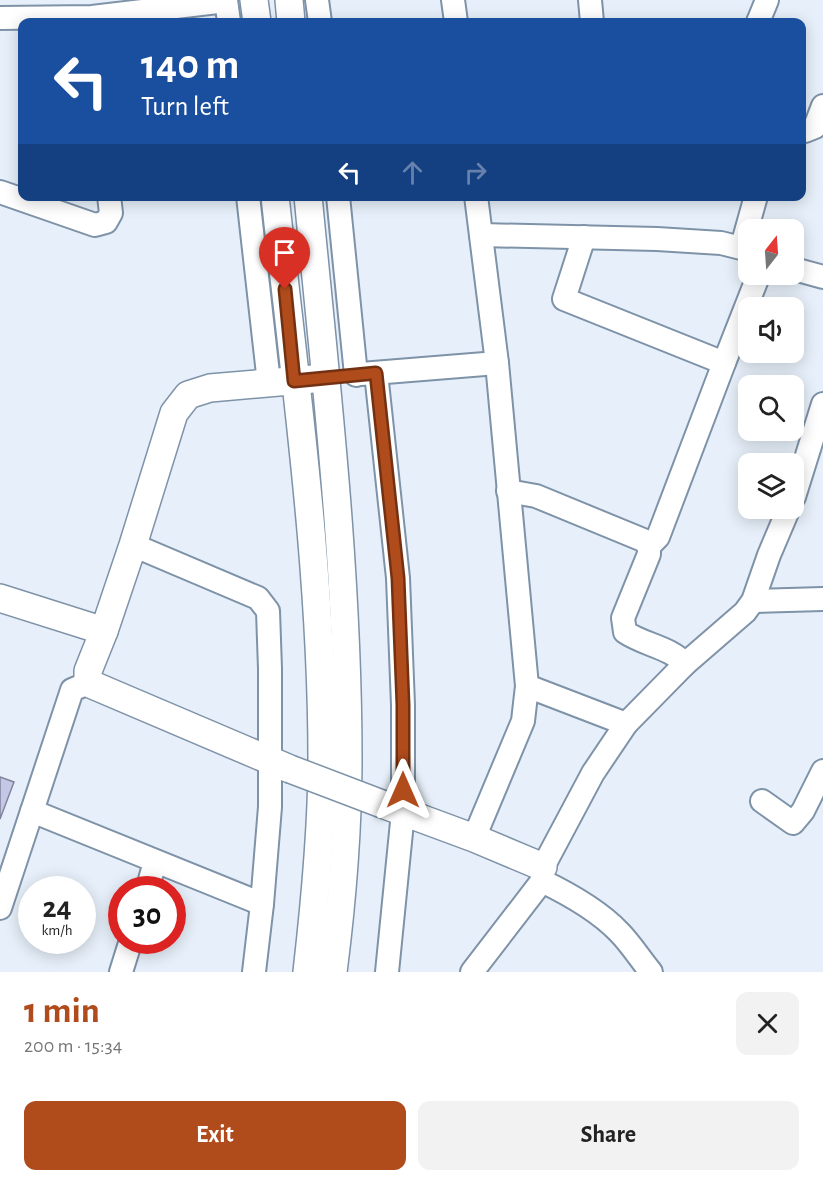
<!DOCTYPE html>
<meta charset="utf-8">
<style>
body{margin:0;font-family:"Alegreya Sans",sans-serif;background:#f2f2f2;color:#222;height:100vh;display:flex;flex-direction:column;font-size:22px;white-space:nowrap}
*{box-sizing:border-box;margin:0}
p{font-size:20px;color:#767676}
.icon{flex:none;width:33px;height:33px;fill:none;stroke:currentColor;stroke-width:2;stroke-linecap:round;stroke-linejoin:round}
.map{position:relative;height:972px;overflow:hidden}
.sheet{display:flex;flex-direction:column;background:#fff;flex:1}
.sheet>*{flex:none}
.guide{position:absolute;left:18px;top:18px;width:788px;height:183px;border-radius:12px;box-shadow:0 3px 15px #0003;background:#1a4fa0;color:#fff;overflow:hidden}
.needle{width:39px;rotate:17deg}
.tools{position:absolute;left:738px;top:219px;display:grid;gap:12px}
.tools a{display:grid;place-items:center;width:66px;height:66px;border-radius:12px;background:#fff;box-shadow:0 3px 15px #0003;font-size:30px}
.speed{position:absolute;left:18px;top:876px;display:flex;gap:12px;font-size:30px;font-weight:700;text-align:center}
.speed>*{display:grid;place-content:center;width:78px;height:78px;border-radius:50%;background:#fff;box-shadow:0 3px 15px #0003;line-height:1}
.speed small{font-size:15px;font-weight:400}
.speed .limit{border:9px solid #d22;background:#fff;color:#111}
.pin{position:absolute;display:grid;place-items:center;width:51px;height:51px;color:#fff;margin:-62px -26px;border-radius:50% 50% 50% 0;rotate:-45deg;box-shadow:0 0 6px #0007}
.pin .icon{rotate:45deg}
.me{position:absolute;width:66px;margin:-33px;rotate:0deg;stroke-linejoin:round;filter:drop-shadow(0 0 4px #0008)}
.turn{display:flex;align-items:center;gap:21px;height:126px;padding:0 24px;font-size:27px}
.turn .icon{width:78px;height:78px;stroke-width:2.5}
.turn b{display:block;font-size:42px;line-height:51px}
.lanes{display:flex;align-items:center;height:57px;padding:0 24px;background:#0003;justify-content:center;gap:30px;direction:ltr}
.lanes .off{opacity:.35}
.round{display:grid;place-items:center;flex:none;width:63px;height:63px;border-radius:12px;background:#f2f2f2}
.head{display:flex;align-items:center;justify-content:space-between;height:102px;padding:0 24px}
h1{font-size:36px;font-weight:600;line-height:45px;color:#b04b1b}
.cta{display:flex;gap:12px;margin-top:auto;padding:12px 24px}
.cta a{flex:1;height:69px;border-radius:12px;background:#b04b1b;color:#fff;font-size:24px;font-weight:600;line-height:69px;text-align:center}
.cta a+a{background:#f2f2f2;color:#222}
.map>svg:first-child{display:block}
.building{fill:#c5c8e5;stroke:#80839d;stroke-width:1.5}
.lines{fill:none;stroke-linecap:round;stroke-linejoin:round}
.minor-casing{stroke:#7e92a8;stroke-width:26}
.tertiary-casing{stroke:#7e92a8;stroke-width:30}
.minor{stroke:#fff;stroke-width:22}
.tertiary{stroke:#fff;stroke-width:27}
.tertiary-bridge-casing{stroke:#7e92a8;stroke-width:30;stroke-linecap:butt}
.tertiary-bridge{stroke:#fff;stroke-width:27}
.route-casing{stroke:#723112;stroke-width:15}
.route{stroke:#b04b1b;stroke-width:10}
</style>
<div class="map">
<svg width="823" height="972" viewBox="0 0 823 972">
<rect width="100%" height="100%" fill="#e7f0fa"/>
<path class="building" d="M0 777 14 782 0 819Z"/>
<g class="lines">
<defs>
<g id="minor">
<path d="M226 0 229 22"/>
<path d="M317 0 320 22"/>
<path d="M453 0 456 22"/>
<path d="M590 0 592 22"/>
<path d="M0 18 92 17 226 1"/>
<path d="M758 22 767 0"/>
<path d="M801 129 805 131 815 127 823 106"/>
<path d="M0 192 95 225 106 222 111 213 109 196"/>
<path d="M248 196 269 383"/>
<path d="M338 196 356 375"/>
<path d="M481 235 657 239 721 243 741 248 747 247"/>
<path d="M584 237 564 299 724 363 759 274"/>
<path d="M748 249 744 239 756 196"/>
<path d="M794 269 823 277"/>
<path d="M376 373 398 578 403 705V812L387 972"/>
<path d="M361 374 497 363"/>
<path d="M508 491 536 496 643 540 649 546V554L623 618 625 632C644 645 670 647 685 664"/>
<path d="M794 497 823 404"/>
<path d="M133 545 258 598 268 611 270 669V807L262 904 254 972"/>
<path d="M649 546 658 537 724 363"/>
<path d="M753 601 823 599"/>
<path d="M527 686 626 724"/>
<path d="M762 801 793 823 803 811 823 771"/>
<path d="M32 811 262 904"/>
<path d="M474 838 523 721 527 686 497 363 476 196"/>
<path d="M542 881C569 894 598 910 619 932 631 944 640 959 651 972"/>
<path d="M147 890 155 862"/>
<path d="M0 908 72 690 88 683"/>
<path d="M121 972 131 940"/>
<path d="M472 972 542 881 543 867 593 773 626 724 685 664 745 612 753 601 769 555 789 508"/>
</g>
<g id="tertiary">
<path d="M254 0 257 22"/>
<path d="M289 0 291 22"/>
<path d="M275 196C295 383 322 570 322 759 322 830 315 902 307 972"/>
<path d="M308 196C326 383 348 571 348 759 348 830 342 902 333 972"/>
<path d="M0 598 104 631"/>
<path d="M290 769 88 683V671L104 631 133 545 174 413 188 395 210 388 313 379"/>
<path d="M382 804 474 838 543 867"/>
</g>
</defs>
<use href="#minor" class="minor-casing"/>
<use href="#tertiary" class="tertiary-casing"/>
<use href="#minor" class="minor"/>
<use href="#tertiary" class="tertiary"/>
<defs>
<path id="tertiary-bridge" d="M290 769 382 804"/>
</defs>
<use href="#tertiary-bridge" class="tertiary-bridge-casing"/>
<use href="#tertiary-bridge" class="tertiary-bridge"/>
</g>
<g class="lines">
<defs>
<path id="route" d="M285 289 294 381 376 373 398 578 403 705V790"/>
</defs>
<use href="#route" class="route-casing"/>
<use href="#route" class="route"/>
</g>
</svg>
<div class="tools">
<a><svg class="needle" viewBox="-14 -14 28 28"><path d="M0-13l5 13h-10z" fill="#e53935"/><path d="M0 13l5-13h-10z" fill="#767676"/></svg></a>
<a><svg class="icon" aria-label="sound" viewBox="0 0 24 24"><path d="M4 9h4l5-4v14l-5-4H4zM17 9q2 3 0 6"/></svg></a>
<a><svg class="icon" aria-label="search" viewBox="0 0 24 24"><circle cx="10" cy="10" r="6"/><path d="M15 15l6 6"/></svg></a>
<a><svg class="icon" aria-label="layers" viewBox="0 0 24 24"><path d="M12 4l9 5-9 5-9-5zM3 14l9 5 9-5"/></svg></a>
</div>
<div class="speed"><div>24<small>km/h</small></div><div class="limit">30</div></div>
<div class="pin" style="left:285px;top:289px;background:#d93025"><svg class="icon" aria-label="arrive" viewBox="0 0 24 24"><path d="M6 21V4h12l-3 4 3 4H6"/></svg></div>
<svg class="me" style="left:403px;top:790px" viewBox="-20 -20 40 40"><path d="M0-17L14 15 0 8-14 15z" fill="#b04b1b" stroke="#fff" stroke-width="4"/></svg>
<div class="guide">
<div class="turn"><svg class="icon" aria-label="left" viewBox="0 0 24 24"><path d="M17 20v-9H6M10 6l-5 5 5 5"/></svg><div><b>140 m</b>Turn left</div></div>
<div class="lanes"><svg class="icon" aria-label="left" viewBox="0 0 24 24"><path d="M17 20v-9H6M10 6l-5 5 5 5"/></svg><svg class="icon off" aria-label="ahead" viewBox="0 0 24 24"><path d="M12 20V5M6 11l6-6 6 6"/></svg><svg class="icon off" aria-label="right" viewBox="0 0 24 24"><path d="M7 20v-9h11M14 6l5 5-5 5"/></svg></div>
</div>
</div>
<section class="sheet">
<div class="head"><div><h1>1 min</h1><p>200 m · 15:34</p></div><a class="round"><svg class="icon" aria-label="close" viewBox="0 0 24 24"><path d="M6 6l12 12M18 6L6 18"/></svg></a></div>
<div class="cta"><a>Exit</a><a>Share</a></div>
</section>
